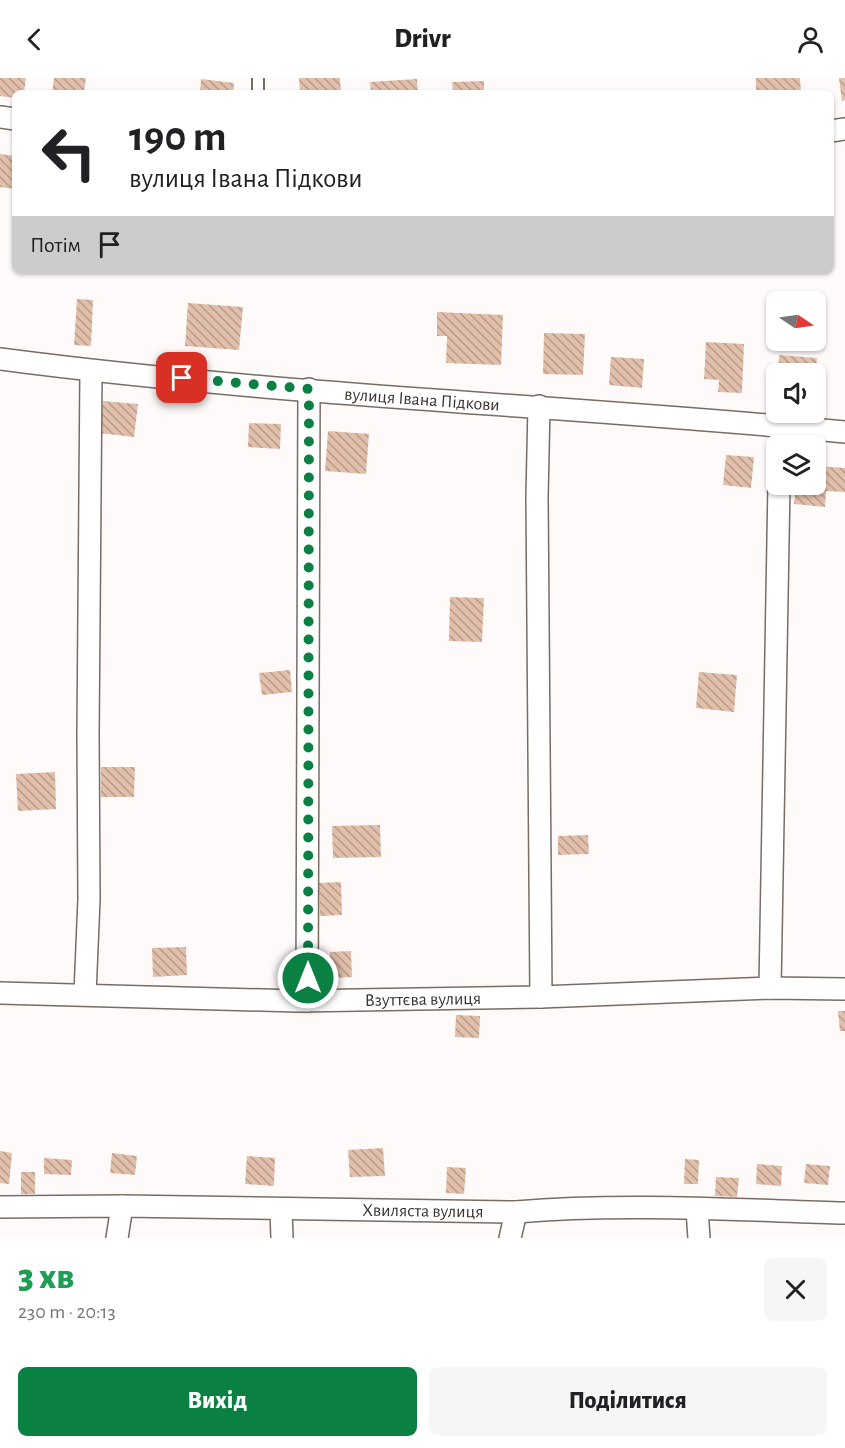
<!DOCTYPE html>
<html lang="uk">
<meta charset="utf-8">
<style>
body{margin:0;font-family:"Alegreya Sans",sans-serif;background:#f6f6f6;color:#202124;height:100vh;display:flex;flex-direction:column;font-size:22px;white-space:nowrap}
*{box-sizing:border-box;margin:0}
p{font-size:20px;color:#757577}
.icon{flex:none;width:33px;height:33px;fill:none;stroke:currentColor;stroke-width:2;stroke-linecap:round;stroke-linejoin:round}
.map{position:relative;height:1160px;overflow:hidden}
.panel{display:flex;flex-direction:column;background:#fff;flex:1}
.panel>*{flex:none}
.banner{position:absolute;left:12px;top:12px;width:822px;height:183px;border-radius:9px;box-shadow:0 2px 4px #0004;background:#fff;color:#202124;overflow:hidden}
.needle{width:39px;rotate:103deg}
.controls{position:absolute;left:766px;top:213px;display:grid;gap:12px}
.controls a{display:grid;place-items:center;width:60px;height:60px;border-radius:9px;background:#fff;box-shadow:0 2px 4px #0004;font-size:30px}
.pin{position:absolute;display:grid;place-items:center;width:51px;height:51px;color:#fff;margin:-26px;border-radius:12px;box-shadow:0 3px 9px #0006}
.me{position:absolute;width:66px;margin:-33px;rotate:0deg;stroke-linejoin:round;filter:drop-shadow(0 0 4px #0008)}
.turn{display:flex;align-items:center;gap:21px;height:126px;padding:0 18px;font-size:27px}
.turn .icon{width:78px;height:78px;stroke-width:2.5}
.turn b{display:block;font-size:42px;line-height:51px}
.then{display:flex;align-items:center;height:57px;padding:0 18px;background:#0003;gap:12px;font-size:22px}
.round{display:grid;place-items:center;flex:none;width:63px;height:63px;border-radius:9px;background:#f6f6f6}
.head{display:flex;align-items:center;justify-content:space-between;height:102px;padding:0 18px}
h1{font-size:36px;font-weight:800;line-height:45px;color:#1e9e55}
.button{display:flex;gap:12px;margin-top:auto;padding:12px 18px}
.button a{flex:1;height:69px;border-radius:9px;background:#0b8043;color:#fff;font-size:24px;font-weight:800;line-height:69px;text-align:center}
.button a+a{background:#f6f6f6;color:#202124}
header{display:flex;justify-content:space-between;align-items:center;height:78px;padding:0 18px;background:#fff;font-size:27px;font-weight:800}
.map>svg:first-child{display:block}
.building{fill:url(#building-back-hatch)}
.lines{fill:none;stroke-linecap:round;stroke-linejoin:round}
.service-casing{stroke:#796c64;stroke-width:14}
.minor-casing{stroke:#796c64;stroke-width:24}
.service{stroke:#fff;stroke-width:10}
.minor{stroke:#fff;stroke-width:21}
.route{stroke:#0b8043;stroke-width:10;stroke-dasharray:0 18}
.labels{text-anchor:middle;stroke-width:4.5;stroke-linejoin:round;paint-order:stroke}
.street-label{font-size:18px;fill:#3a3430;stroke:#fefaf9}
</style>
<header><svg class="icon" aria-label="back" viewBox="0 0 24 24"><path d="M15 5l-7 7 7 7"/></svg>Drivr<svg class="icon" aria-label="person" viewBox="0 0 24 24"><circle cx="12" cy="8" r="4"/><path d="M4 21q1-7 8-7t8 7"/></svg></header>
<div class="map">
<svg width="845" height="1160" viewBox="0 0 845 1160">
<defs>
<pattern id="building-back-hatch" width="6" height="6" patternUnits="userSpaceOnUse" patternTransform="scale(1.5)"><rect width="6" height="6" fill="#e2bfaa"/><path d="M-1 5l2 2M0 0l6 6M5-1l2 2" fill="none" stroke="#b89c8b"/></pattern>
</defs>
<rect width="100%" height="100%" fill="#fefaf9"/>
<g class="building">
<path d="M0 0H26L24 15H15V20L0 18Z"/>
<path d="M54 0H86L84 15H52Z"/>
<path d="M299 0H340L341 15H300Z"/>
<path d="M756 0H800L801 15H756Z"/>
<path d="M839 0H845V22L842 23Z"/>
<path d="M201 1 234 5 233 15H200Z"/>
<path d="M417 1 418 15H371L370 4Z"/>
<path d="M484 3V15H453L452 4Z"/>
<path d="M0 76 15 78V111L0 109Z"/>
<path d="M77 221 93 222 91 268 74 267Z"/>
<path d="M188 225 243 229 239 272 185 268Z"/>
<path d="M437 234 503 237 501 287 446 285 447 258H437Z"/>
<path d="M544 255 585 256 583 297 543 296Z"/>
<path d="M706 264 744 266 742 315 718 314 719 302 704 301Z"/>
<path d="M779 277 817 280 816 296H778Z"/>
<path d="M611 279 644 281 642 310 609 307Z"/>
<path d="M103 323 138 326 134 359 99 355Z"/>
<path d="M249 345 281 346 280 371 248 369Z"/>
<path d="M328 353 369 356 366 396 325 393Z"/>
<path d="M726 377 754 379 751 410 723 407Z"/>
<path d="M816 388 845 390V414L826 413 825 429 794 426 796 406H816Z"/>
<path d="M450 519 484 520 482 564 449 563Z"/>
<path d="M290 592 292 614 262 617 259 595Z"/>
<path d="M699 594 737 597 734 634 696 630Z"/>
<path d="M101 689H135L134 719H101Z"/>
<path d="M55 694 56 731 18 733 16 696Z"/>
<path d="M380 747 381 779 333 780 332 748Z"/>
<path d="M588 757 589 776 558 777V758Z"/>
<path d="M341 804 342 837 320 838 319 805Z"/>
<path d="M186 869 187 897 153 899 152 870Z"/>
<path d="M351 873 352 899 330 900V874Z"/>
<path d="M838 933H845V953H840Z"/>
<path d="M456 937 480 938 479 960 455 959Z"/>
<path d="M383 1070 385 1098 350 1099 348 1072Z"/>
<path d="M0 1073 12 1075 9 1106 0 1105Z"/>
<path d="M112 1075 137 1078 135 1097 110 1095Z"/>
<path d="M247 1078 275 1080 274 1108 245 1106Z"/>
<path d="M44 1080 72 1082 71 1097 44 1096Z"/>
<path d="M685 1081 699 1082 698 1106H684Z"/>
<path d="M757 1086 782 1088 781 1108 756 1106Z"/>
<path d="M806 1086 830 1088 828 1107 804 1105Z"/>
<path d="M447 1089 466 1090 464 1116 446 1115Z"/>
<rect x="21" y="1094" width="14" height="22"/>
<path d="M716 1099 739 1100 737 1119 715 1118Z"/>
</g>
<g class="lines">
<defs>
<path id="service" d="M258 15V0"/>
<g id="minor">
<path d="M0 39 15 41"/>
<path d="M831 53 845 51"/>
<path id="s1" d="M0 281C280 318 564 327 845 354"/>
<path d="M539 328 537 419 541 919"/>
<path d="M782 368 783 348"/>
<path d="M770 910 779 406"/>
<path id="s2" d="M0 915 297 923 541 919 770 910 845 911"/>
<path d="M85 916 89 821 88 656 91 293"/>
<path d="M307 923 309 311"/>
<path id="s3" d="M0 1129 122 1128 516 1134C625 1125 736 1132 845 1135"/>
<path d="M281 1131 282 1160"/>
<path d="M697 1131 699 1160"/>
<path d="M117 1160 122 1128"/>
<path d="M510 1160 516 1134"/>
</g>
</defs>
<use href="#service" class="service-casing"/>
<use href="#minor" class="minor-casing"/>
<use href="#service" class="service"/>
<use href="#minor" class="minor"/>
</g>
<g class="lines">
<path class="route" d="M182 300 309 311 308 900"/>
</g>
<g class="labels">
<g class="street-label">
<text dy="6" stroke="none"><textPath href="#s1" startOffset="424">вулиця Івана Підкови</textPath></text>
<text dy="6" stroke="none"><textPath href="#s2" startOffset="423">Взуттєва вулиця</textPath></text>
<text dy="6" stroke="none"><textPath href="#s3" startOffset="423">Хвиляста вулиця</textPath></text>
</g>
</g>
</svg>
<div class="controls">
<a><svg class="needle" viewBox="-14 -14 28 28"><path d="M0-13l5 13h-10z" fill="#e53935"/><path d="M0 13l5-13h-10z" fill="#757577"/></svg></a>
<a><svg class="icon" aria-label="sound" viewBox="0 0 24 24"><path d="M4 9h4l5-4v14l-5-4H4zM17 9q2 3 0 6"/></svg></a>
<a><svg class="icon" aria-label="layers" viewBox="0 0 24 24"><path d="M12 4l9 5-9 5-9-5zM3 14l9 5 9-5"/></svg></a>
</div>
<div class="pin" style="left:182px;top:300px;background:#d93025"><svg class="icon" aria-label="arrive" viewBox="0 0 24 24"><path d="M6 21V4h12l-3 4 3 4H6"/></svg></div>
<svg class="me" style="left:308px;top:900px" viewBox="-20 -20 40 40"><circle r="17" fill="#0b8043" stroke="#fff" stroke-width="3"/><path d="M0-11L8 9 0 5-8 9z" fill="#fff"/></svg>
<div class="banner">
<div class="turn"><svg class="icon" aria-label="left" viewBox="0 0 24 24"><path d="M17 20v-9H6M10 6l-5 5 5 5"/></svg><div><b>190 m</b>вулиця Івана Підкови</div></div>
<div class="then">Потім<svg class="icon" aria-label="arrive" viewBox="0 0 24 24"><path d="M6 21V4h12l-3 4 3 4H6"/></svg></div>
</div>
</div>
<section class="panel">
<div class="head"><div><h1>3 хв</h1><p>230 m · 20:13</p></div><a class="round"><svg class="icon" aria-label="close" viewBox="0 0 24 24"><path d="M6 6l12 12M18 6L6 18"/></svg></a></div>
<div class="button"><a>Вихід</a><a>Поділитися</a></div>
</section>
